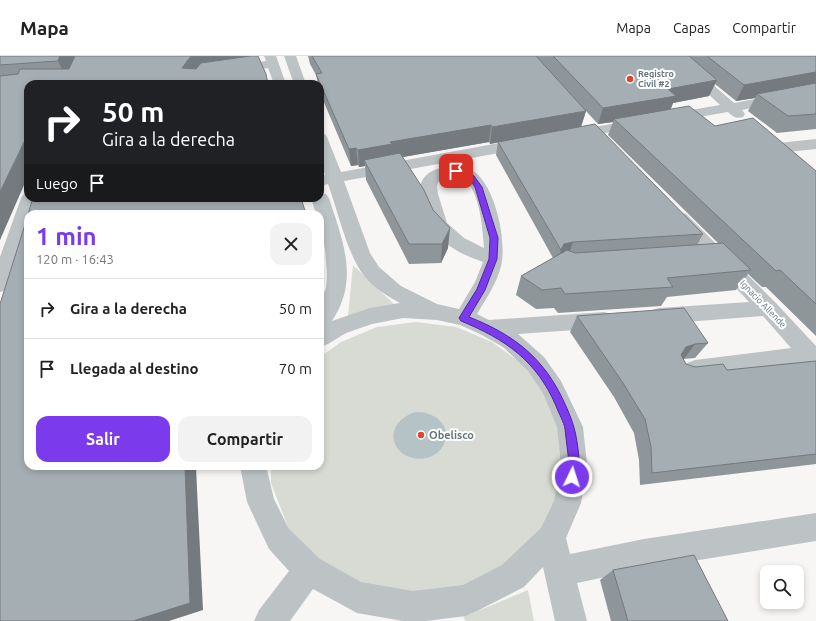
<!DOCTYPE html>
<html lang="es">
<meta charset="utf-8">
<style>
body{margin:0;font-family:Ubuntu,sans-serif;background:#f2f2f2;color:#222;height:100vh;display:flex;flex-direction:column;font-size:15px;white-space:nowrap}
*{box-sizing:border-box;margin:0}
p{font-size:13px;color:#767676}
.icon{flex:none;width:22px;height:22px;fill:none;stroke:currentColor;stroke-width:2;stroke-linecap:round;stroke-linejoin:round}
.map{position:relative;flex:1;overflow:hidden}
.drawer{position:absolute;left:24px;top:154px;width:300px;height:260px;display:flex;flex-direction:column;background:#fff;border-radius:12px;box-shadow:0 2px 6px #0003}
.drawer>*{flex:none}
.banner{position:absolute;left:24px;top:24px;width:300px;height:122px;border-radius:12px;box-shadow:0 2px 6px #0003;background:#202124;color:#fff;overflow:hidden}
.fabs{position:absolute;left:760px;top:509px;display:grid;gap:8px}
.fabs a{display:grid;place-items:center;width:44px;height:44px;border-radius:8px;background:#fff;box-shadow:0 2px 6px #0003;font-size:20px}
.pin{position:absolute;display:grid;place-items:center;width:34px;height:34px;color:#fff;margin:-17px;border-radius:8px;box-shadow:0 2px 6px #0006}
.me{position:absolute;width:44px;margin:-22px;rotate:4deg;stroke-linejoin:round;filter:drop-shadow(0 0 3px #0008)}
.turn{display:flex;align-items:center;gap:14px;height:84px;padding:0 12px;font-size:18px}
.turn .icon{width:52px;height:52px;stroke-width:2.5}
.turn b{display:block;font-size:28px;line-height:34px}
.then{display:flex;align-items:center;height:38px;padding:0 12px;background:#0003;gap:8px;font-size:15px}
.round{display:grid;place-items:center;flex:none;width:42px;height:42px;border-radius:12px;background:#f2f2f2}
.overview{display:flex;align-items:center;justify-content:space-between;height:68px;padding:0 12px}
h1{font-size:24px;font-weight:700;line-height:30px;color:#7c3aed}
.action{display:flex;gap:8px;margin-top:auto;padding:8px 12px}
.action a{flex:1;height:46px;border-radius:12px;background:#7c3aed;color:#fff;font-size:16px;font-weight:700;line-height:46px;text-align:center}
.action a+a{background:#f2f2f2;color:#222}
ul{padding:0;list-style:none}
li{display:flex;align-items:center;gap:12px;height:60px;padding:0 12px;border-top:1px solid #e0e0e0}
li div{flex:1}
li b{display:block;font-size:15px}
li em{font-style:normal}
header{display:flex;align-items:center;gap:24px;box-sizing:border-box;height:56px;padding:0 20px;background:#fff;border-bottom:1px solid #e0e0e0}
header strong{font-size:19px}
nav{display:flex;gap:22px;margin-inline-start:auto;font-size:14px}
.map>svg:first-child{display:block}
.green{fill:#d7dbd3}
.water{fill:#b5c3c6}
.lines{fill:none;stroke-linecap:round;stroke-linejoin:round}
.minor{fill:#bdc3c5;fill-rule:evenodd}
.wall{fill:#8e969a;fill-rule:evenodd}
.shaded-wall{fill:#747a7d}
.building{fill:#a5afb3;stroke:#747a7d}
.route{fill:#7c3aed;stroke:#51269a}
.poi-dot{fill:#db472f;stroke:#fff;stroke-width:1.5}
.labels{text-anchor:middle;stroke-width:4;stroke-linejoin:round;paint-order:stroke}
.far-poi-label{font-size:9px;font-weight:bold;fill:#63757d;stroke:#fff;text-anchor:start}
.far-street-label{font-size:9px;fill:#63757d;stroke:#fff}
.poi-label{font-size:11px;font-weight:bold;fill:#63757d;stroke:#fff;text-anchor:start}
</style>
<header>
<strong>Mapa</strong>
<nav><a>Mapa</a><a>Capas</a><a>Compartir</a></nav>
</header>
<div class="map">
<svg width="816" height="565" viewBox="0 0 816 565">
<rect width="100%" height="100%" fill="#f7f6f4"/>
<g class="green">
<path d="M353 209 395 249 348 260Z"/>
<path d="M416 266 456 271 492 286 525 310 551 343 566 387 564 436 543 483 501 521 446 543 385 540 330 516 290 476 271 427V410H320V301L341 286 377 271Z"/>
<path d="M528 534 534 565H466L463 561Z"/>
</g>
<path class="water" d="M416 356C433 355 453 369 444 388 437 404 415 407 402 397 384 381 397 361 416 356Z"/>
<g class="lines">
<g class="minor">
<path d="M264 0H276L286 28H274L268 12 205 22 201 28H189L197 16 266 5Z"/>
<path d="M284 0H296L306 28H294Z"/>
<path d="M667 0H680L734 47 816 31V39L742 54 745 58 743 61C736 63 733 61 728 56L571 83 566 82 564 79 566 76 571 75 720 49Z"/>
<path d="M320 77 325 78 327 81 341 116 527 82 532 84 535 87 532 90 527 92 344 125 370 197 379 211 401 230 437 248 459 253 475 226 483 206C455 196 433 184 425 154 423 146 418 135 421 127 428 108 463 106 477 118 496 135 507 186 501 210 497 227 486 243 477 258L489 264 604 256 612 258 615 264 612 270 604 272 518 278 544 301 561 325 583 371 587 408 581 447 566 482 570 498 644 483 816 457V485L644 513 577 527 587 565H555L543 511 524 531 477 555 466 560 426 565H403L357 557 313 533 290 565H254L259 554 289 515 269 493 247 446 240 410H266L274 443 289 473 320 503 361 526 413 535 463 529 502 509 541 472 554 445 561 408 557 371 543 337 528 315 503 291 480 278 460 269 437 264 403 262 372 268 346 277 328 288 320 291V248L326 232 327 219 325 193 320 172V158H316L311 142H320V137L326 138 329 142C339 174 355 211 342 245 340 252 336 258 332 265L370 252 400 247C387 240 374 232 365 221 347 199 338 155 328 128L320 130V120L325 119 320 103ZM449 121C456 121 462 121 467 126 480 139 483 175 484 192L464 182 447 167 438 138 437 130 438 126Z"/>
<path d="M816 83V93L778 97 773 95 770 92 773 89 778 87Z"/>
<path d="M28 137V142H39L33 158H28V174L10 229 7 234 0 236V201L21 142 24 138Z"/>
<path d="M680 156 686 158 775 246 816 290V314L808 312 806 309 695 324 687 321 683 314 687 307 695 304 791 292 763 260 659 268 652 266 648 260 652 254 659 252 749 246 674 166 671 162 674 158Z"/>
</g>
</g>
<g class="wall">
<path d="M0 0H75L69 13 258 0 28 28 0 184Z"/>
<path d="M308 0H536L553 19 536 0H816V73L777 77 748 55 755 42 736 45 715 28 709 40 673 47 671 53 715 70 816 115V280L766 231H762L748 218 736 234 667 241 661 250 558 257 554 252 536 253 516 239 521 220 553 202 496 99 498 86 490 88 489 86 402 101 448 192 441 207 409 208 366 124 365 110 359 111 358 109 351 110 320 37V28H318L316 19 310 8ZM586 55 598 68 613 66 608 79 718 187 697 189 703 178 581 70Z"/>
<path d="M577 260 708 287 695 302 683 303 686 308 695 311 727 314 816 305V408L640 429 639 404 634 377 614 341 570 276Z"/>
<path d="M613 514 728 565H611L600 524Z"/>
</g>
<g class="shaded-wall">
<path d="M60 0H75L66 21 58 5Z"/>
<path d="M191 0H256L187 28 182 12Z"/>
<path d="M816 16V30L757 38 755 42 736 45 744 29Z"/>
<path d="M717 24 709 40 673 47 669 56 614 63 613 66 598 68 603 52 668 33Z"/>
<path d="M586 55 581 71 490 88 492 71Z"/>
<path d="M491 69 489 86 392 103 364 104 365 110 359 111 358 94 390 86Z"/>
<path d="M28 78V120L0 184V136Z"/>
<path d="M356 92 358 109 351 110 349 93Z"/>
<path d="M450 172 448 192 441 207 442 188Z"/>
<path d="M573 186 568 200 557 208 561 194 564 188Z"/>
<path d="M695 288 683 304 674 307 686 291Z"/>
<path d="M185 410H196L197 433 203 554 169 565H133L185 420Z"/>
</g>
<g class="building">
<path d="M0 0H60L58 5 0 9Z"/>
<path d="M75 0H191L182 12 196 13 201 7 250 0H258L266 18 268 28H28V78L0 136V20L18 18 20 13H69Z"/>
<path d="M312 0H536L586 55 492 71 491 69 390 86 392 88 358 94 356 92 349 93 316 18 322 17Z"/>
<path d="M553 0H689L717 24 668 33 676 40 603 52Z"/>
<path d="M707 0H816V16L744 29Z"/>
<path d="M816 27V58L788 60 757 38Z"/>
<path d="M689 50 715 70 753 62 816 115V248L780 214 776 215 614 63Z"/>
<path d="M595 68 703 178 573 186 564 188 561 194 498 86Z"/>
<path d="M400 97 424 134 433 154 450 172 442 188H409L364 104Z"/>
<path d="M33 142H301L306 158H28Z"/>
<path d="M28 159V410H185L190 547 133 565H0V248Z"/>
<path d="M723 187 751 214 667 222 673 231 565 238 561 232 542 234 521 220 567 194 575 197Z"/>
<path d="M684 252 708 287 695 288 686 291 681 299 686 308 695 311 723 308 727 314 816 305V398L652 417 651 391 645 363 623 327 577 260Z"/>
<path d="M694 499 728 565H628L613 514Z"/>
</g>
<path class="route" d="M456 113 466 115 474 120 482 131 498 182 497 203 485 234 469 261C515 279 545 303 565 348 571 361 575 372 577 386 579 399 581 412 576 425L572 426 568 425C565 419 569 413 569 407 568 396 566 384 565 373 564 366 559 358 556 350 537 305 505 283 461 265L459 262 477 233 489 203 490 182 475 131 470 123 461 118 454 117 453 115Z"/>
<g class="poi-dot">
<circle cx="630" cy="23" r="4"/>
<circle cx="421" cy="379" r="4"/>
</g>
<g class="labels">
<g class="far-poi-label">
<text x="638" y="21">Registro<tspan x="638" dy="10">Civil #2</tspan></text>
</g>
<g class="far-street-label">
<text transform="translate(763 248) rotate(46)" y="3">Ignacio Allende</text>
</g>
<g class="poi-label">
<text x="429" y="383">Obelisco</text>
</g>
</g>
</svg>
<div class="fabs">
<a><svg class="icon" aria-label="search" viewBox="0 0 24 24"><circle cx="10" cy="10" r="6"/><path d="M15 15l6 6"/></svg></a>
</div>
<div class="pin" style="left:456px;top:115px;background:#d93025"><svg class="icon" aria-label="arrive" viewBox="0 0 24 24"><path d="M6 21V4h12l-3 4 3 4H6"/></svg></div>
<svg class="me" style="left:572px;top:421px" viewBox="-20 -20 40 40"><circle r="17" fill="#7c3aed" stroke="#fff" stroke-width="3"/><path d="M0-11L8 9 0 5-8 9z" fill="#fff"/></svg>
<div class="banner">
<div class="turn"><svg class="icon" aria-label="right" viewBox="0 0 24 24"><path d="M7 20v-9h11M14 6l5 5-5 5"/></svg><div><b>50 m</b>Gira a la derecha</div></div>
<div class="then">Luego<svg class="icon" aria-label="arrive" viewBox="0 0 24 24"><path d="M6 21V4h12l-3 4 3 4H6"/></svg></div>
</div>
<section class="drawer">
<div class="overview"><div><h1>1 min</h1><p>120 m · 16:43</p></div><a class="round"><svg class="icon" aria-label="close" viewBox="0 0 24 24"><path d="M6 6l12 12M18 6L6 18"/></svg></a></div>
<ul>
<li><svg class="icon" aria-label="right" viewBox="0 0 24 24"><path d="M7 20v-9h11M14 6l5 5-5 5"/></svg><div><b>Gira a la derecha</b></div><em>50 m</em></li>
<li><svg class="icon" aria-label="arrive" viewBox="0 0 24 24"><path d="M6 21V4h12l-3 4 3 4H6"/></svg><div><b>Llegada al destino</b></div><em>70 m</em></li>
</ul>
<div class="action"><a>Salir</a><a>Compartir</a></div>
</section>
</div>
